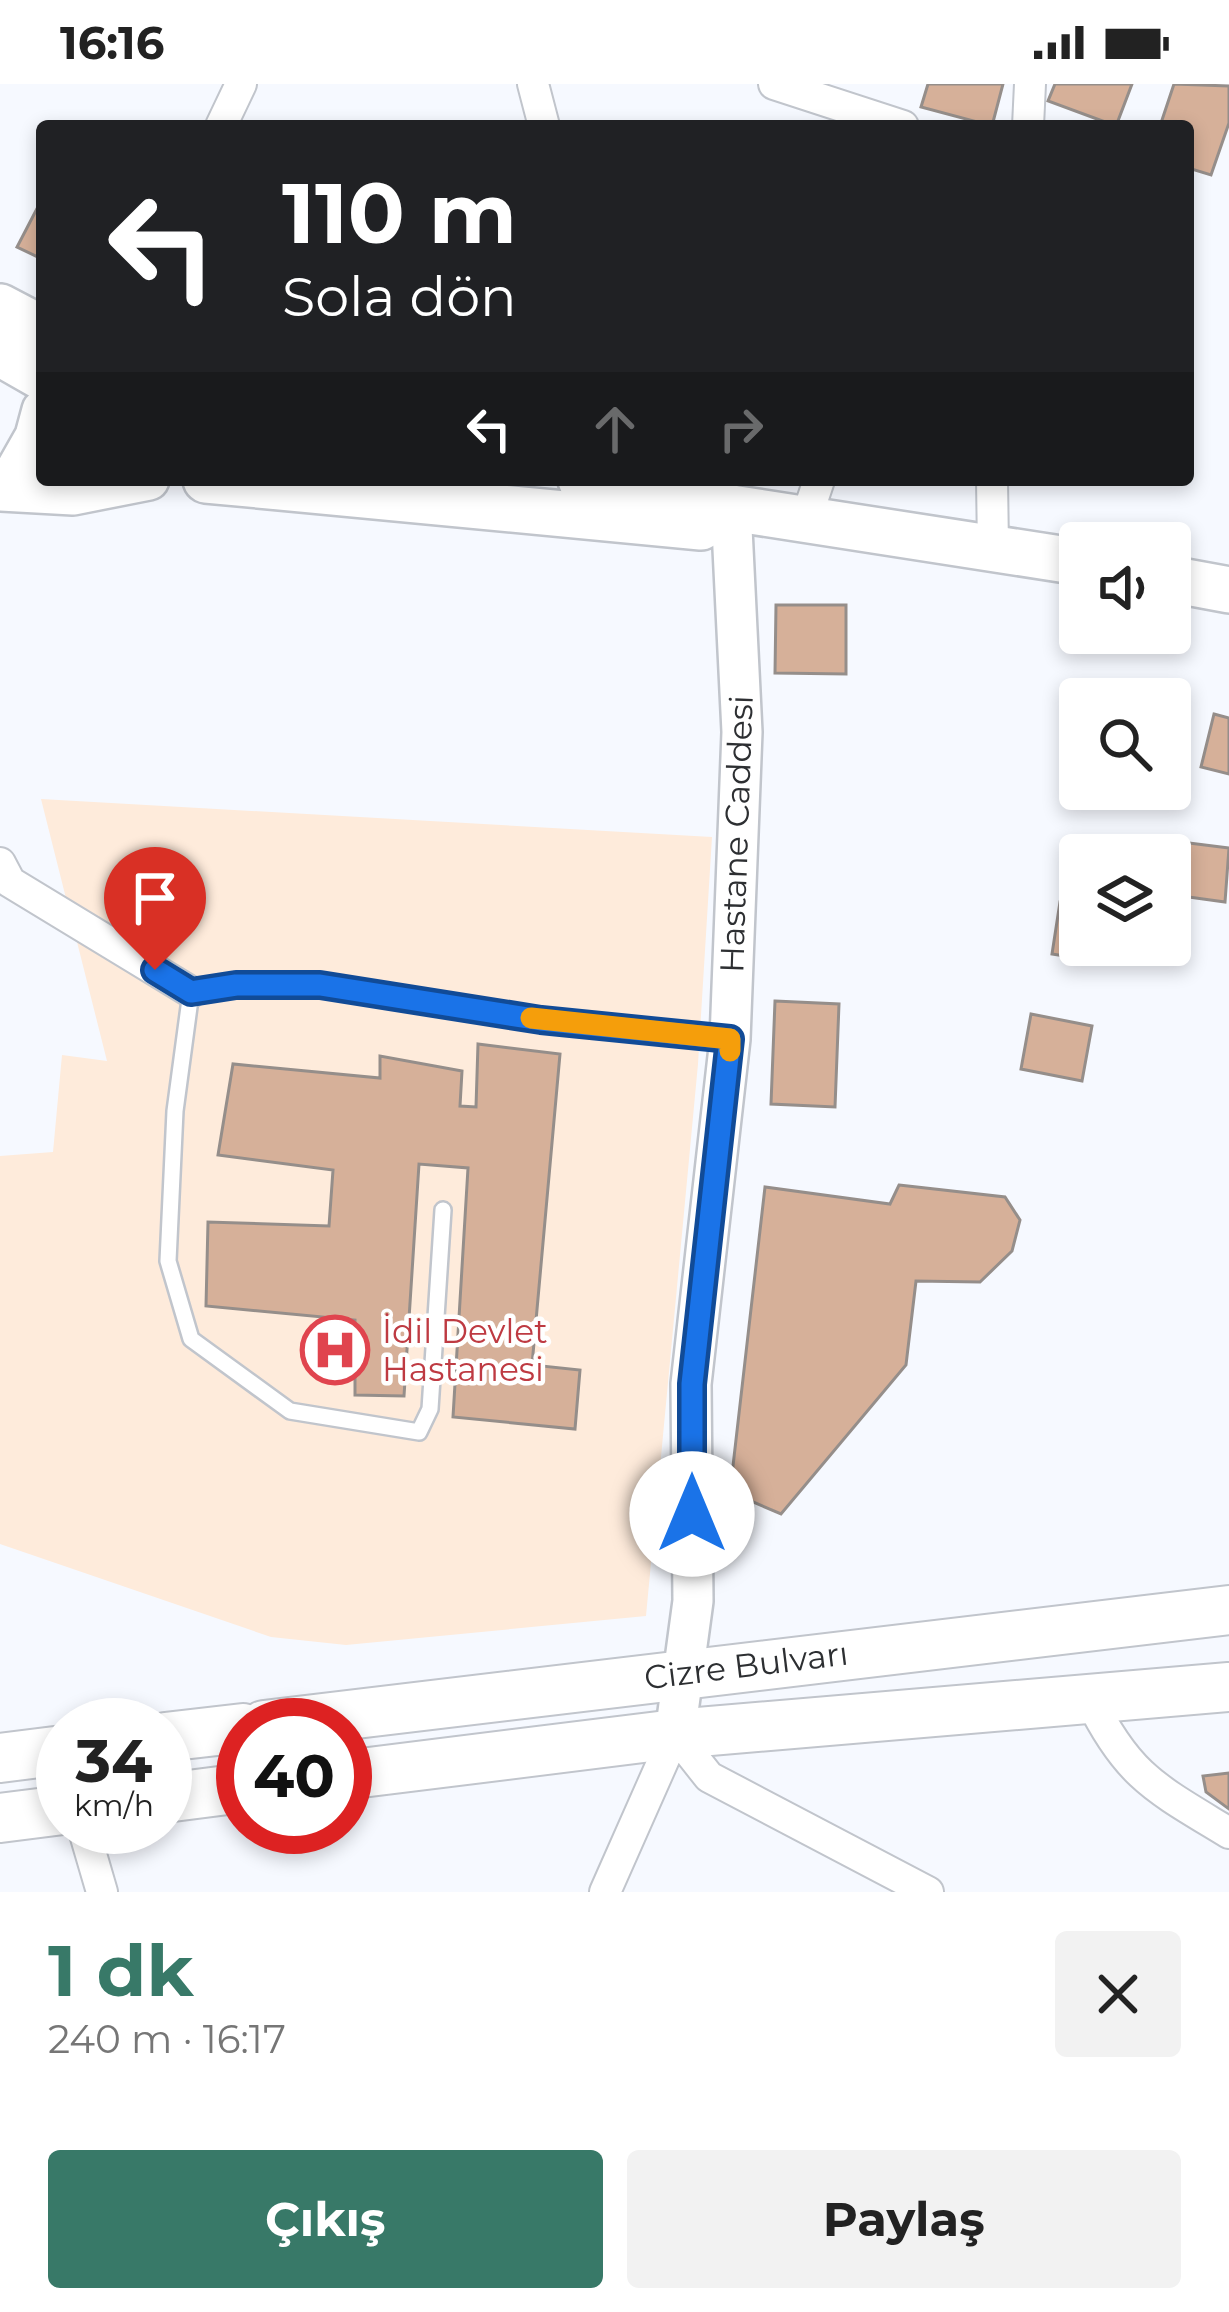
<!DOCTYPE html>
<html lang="tr">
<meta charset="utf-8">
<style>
body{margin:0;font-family:Montserrat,sans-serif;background:#f2f2f2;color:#222;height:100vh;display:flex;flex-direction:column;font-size:45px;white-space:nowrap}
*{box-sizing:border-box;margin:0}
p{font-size:39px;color:#767676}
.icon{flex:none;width:66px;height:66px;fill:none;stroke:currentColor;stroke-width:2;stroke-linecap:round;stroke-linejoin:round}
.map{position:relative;height:1808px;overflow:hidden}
.panel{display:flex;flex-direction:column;background:#fff;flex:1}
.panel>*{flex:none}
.top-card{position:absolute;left:36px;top:36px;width:1158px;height:366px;border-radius:12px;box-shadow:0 6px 18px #0003;background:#202124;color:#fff;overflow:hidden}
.buttons{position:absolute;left:1059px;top:438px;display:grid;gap:24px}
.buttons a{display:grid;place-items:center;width:132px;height:132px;border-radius:12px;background:#fff;box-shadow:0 6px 18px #0003;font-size:60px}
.speed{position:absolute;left:36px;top:1614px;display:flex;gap:24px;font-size:60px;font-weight:700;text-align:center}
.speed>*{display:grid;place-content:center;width:156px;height:156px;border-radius:50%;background:#fff;box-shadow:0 6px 18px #0003;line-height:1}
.speed small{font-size:30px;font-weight:400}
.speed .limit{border:18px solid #d22;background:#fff;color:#111}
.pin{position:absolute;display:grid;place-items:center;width:102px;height:102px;color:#fff;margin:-123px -51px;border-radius:50% 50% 50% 0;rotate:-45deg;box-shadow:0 0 12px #0007}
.pin .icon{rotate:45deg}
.me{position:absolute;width:132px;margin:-66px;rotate:0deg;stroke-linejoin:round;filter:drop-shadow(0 0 9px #0008)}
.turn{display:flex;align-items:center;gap:42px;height:252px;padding:0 48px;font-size:54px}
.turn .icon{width:156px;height:156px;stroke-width:2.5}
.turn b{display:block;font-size:84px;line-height:102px}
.lanes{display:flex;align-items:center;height:114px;padding:0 48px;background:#0003;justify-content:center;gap:60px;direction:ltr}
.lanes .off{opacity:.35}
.round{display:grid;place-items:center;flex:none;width:126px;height:126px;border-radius:12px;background:#f2f2f2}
.overview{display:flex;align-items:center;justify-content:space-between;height:204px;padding:0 48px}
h1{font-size:72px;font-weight:700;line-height:90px;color:#387968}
.button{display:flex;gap:24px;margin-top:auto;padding:24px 48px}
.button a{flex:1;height:138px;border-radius:12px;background:#387968;color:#fff;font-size:48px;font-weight:700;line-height:138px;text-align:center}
.button a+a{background:#f2f2f2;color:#222}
.status{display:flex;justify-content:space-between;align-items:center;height:84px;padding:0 60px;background:#fff;direction:ltr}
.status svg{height:33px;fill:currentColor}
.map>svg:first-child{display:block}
.medical{fill:#feebdb}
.building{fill:#d6b099;stroke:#958e8a;stroke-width:3}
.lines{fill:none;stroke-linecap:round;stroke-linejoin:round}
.service-casing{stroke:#c1c5cc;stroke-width:20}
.minor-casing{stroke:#c1c5cc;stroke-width:34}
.tertiary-casing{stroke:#c1c5cc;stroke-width:44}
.secondary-casing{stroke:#c1c5cc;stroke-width:50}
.primary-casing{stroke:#c1c5cc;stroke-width:52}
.service{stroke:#fff;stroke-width:15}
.minor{stroke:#fff;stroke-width:30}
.tertiary{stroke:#fff;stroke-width:39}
.secondary{stroke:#fff;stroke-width:45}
.primary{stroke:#fff;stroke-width:48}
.route-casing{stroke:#114b97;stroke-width:30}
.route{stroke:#1a73e8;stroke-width:21}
.slow{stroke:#f59e0b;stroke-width:21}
.labels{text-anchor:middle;stroke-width:9;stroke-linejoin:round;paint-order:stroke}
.street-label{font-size:33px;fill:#2d2f32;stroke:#fff}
.health-label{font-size:33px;fill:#be3a42;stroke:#fff;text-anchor:start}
</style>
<div class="status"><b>16:16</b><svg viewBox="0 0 49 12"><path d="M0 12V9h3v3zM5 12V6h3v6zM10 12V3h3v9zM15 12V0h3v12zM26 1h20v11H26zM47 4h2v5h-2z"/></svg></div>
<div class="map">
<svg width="1229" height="1808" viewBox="0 0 1229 1808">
<rect width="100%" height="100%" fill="#f6f9ff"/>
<path class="medical" d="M41 715 712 753 698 980 646 1532 346 1561 271 1553 0 1460V1072L53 1068 62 971 107 977Z"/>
<g class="building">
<path d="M928 0H1003L992 42 921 23Z"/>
<path d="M1055 0H1132L1116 42 1048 17Z"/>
<path d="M1174 0 1229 2V39L1211 91 1188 84V42H1160Z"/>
<path d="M42 115V175L17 163Z"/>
<path d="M776 521H846V590L775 589Z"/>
<path d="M1214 630 1229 634V690L1201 683Z"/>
<path d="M1181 758 1229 764 1225 818 1174 811Z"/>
<path d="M1060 818 1080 821V861H1118L1115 880 1052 870Z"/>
<path d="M775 917 839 920 835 1023 771 1020Z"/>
<path d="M1031 930 1092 942 1082 997 1021 985Z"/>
<path d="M478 960 560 970 532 1281 580 1286 575 1345 453 1333 468 1084 419 1080 404 1312 355 1311V1236L206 1222 208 1138 329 1142 333 1086 218 1071 233 980 380 994V972L462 987 460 1022 476 1023Z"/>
<path d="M899 1101 1005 1113 1020 1136 1012 1167 980 1198 916 1197 906 1281 781 1430 730 1408 765 1103 890 1120Z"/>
<path d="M1229 1689V1725L1206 1708 1203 1692Z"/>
</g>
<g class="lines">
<defs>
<path id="service" d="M443 1126 430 1325 419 1348 290 1327 191 1255 168 1177 175 1027 191 908C309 890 421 919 537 935 600 944 665 949 729 955"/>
<g id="minor">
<path d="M533 0 544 42"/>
<path d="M774 0 903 42"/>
<path d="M221 42 241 0"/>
<path d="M1028 42 1030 0"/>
<path d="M992 396 993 463"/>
<path d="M806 435 819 396"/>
<path d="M0 779 10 798 191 908"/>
<path d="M1090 1615C1128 1693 1157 1705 1229 1749"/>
<path d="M83 1743 102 1808"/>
<path d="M605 1808 675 1650 709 1693 928 1808"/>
</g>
<g id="tertiary">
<path d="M5 405 35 352 42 326"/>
<path d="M0 407 73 411 149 396"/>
<path d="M675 1650 693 1517 691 1300 730 955 742 648 731 424"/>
</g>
<g id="secondary">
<path d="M0 223 42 245"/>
<path d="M0 269 42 293"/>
<path d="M206 396 701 443 731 424"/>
<path d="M581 396 688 407 731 424 1080 478"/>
<path d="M1170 495 1229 506"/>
</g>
<g id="primary">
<path d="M264 1641 1229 1526"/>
<path d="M165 1653 243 1644"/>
<path d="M0 1674 63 1666"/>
<path d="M345 1691 675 1650 1229 1603"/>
<path d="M165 1714 243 1704"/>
<path d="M0 1734 63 1726"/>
</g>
</defs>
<use href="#service" class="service-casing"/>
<use href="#minor" class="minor-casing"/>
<use href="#tertiary" class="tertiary-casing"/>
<use href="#secondary" class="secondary-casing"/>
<use href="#primary" class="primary-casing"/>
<use href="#service" class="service"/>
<use href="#minor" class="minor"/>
<use href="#tertiary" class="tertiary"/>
<use href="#secondary" class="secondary"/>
<use href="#primary" class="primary"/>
</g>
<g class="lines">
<defs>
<path id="route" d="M155 886 191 908 236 901H320L541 936 730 955 692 1300V1430"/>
</defs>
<use href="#route" class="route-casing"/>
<use href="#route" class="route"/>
<path class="slow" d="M531 934 730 955V967"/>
</g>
<defs>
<symbol id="hospital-ring" viewBox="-11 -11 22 22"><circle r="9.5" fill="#fff" stroke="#e0444e" stroke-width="1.5"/><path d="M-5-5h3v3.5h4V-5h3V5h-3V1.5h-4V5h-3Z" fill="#e0444e"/></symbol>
</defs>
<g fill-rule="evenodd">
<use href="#hospital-ring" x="297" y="1228" width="76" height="76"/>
</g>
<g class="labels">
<g class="street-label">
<text transform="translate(736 750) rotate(-88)" y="12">Hastane Caddesi</text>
<text transform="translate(746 1581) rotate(-7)" y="12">Cizre Bulvarı</text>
</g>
<g class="health-label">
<text x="382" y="1259">İdil Devlet<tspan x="382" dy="38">Hastanesi</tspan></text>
</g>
</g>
</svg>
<div class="buttons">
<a><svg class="icon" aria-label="sound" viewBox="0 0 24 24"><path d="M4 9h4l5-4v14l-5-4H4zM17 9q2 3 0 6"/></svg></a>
<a><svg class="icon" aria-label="search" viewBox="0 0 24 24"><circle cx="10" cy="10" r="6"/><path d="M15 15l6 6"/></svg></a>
<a><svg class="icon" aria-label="layers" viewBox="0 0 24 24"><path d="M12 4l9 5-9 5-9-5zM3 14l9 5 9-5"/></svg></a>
</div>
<div class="speed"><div>34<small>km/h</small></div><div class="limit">40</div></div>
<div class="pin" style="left:155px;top:886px;background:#d93025"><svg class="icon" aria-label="arrive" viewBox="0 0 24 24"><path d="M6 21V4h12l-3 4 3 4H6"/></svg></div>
<svg class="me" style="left:692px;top:1430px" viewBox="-20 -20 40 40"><circle r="19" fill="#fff"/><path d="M0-13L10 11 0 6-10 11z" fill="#1a73e8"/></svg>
<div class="top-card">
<div class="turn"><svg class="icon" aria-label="left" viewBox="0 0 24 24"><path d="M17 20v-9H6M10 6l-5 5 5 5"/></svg><div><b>110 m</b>Sola dön</div></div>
<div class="lanes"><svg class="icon" aria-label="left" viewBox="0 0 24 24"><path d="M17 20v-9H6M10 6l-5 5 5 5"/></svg><svg class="icon off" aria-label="ahead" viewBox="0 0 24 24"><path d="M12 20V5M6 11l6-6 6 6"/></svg><svg class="icon off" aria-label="right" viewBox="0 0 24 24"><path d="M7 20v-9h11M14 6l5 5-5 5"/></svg></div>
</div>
</div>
<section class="panel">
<div class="overview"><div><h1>1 dk</h1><p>240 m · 16:17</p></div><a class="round"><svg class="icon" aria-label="close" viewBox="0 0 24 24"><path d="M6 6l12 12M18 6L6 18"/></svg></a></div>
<div class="button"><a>Çıkış</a><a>Paylaş</a></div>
</section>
